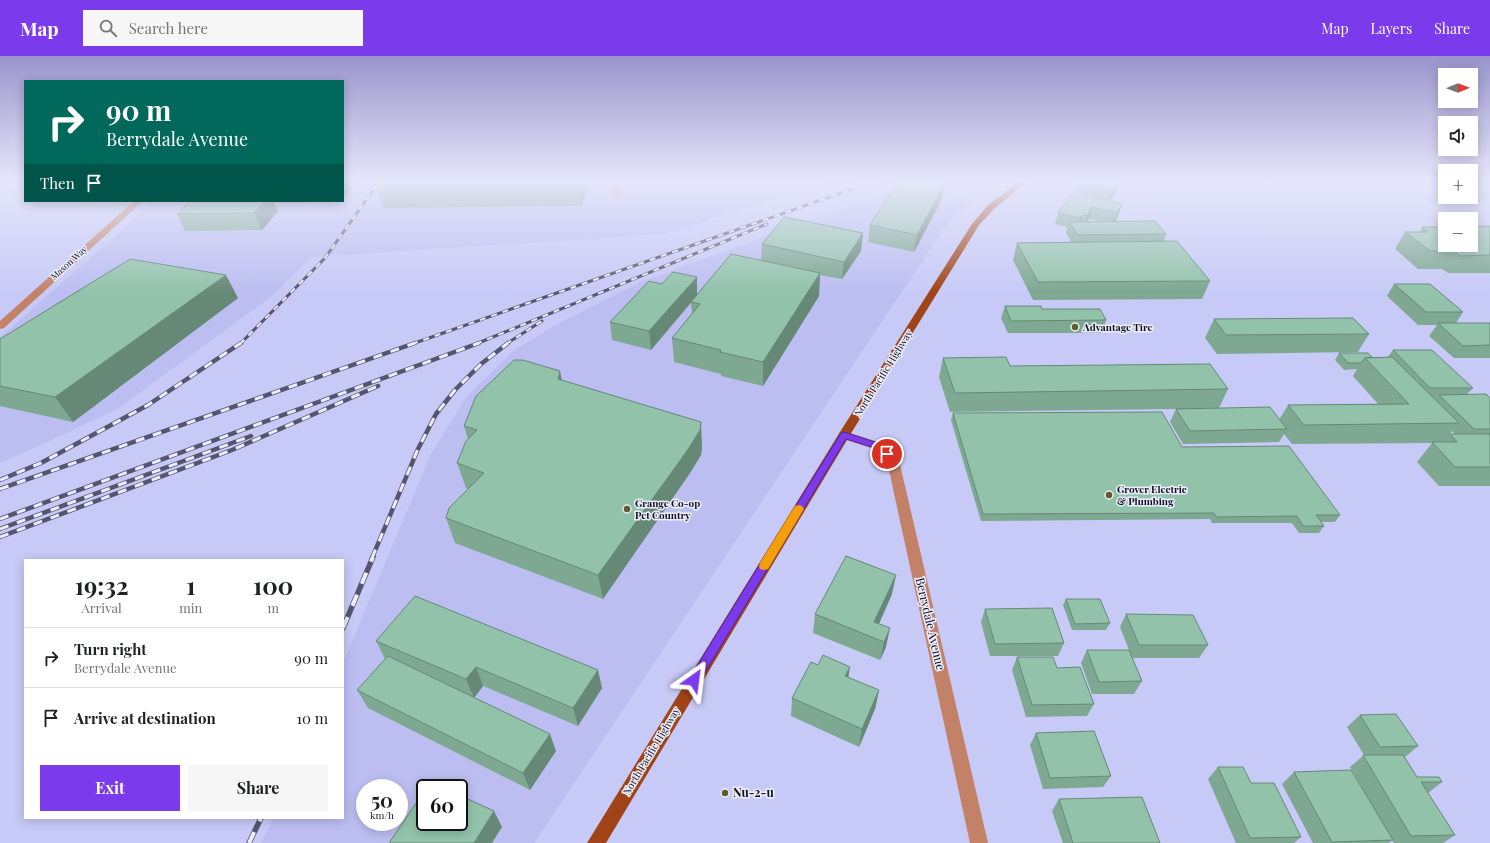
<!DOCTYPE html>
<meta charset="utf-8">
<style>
body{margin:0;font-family:"Playfair Display",serif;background:#f6f6f6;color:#202124;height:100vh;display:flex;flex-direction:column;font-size:15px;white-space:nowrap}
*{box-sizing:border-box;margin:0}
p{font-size:13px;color:#757577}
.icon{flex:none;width:22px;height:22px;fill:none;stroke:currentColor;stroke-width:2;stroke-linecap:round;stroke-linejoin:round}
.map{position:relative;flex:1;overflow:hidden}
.sheet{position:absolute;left:24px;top:503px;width:320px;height:260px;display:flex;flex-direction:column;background:#fff;border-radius:0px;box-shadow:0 2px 10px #0003}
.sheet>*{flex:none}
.top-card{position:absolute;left:24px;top:24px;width:320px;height:122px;border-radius:0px;box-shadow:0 2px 10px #0003;background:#00695c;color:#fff;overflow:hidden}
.needle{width:26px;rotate:89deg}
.tools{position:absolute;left:1438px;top:12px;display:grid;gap:8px}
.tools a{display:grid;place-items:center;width:40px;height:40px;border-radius:0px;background:#fff;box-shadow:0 2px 10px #0003;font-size:20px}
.speed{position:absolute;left:356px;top:723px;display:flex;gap:8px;font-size:20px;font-weight:700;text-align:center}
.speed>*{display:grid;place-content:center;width:52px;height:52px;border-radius:50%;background:#fff;box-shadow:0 2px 10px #0003;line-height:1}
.speed small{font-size:10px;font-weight:400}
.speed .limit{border:2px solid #111;border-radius:6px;background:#fff;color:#111}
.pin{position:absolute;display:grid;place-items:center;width:34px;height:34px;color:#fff;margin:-17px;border:2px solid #fff;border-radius:50%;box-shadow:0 1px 4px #0007}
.me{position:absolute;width:44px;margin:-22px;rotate:31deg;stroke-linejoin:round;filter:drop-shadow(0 0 3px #0008)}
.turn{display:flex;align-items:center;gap:14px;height:84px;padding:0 16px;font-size:18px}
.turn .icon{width:52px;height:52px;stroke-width:2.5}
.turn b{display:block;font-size:28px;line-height:34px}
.then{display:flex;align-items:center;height:38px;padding:0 16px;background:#0003;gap:8px;font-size:15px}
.eta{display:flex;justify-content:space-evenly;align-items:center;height:68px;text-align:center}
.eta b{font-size:24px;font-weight:700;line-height:28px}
.primary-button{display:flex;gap:8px;margin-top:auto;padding:8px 16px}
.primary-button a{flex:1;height:46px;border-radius:0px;background:#7c3aed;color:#fff;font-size:16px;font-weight:700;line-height:46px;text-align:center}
.primary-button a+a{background:#f6f6f6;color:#202124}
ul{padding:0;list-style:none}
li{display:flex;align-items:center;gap:12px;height:60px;padding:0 16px;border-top:1px solid #e0e0e0}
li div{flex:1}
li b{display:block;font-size:15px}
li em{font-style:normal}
header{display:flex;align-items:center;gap:24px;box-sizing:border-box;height:56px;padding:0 20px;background:#7c3aed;color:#fff}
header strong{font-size:19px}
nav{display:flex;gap:22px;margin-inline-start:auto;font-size:14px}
.search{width:280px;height:36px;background:#f6f6f6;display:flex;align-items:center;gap:10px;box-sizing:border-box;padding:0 14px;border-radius:0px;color:#757577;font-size:15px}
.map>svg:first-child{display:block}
.built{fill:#bcbef1;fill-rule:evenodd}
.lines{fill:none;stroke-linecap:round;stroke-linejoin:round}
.minor{fill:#c38268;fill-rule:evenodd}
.major{fill:#a04417;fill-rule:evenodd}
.rail-far2-casing{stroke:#54556f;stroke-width:3}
.rail-far1-casing{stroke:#54556f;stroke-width:4.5}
.rail-casing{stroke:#54556f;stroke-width:5.5}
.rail-far2{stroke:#ecedfb;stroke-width:2;stroke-dasharray:6;stroke-linecap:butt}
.rail-far1{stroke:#ecedfb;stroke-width:3;stroke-dasharray:9;stroke-linecap:butt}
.rail{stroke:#ecedfb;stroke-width:4;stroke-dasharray:12;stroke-linecap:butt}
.wall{fill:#7ea892;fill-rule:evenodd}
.shaded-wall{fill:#687}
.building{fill:#92c3aa;stroke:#687}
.route{fill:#7c3aed;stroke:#51269a}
.slow{fill:#f59e0b}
.poi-dot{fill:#625c29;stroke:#ecedfb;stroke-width:1.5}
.labels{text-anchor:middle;stroke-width:3;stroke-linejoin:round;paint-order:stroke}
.far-street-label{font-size:9px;fill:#0e0e1d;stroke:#ecedfb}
.poi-label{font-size:10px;font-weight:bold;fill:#0e0e1d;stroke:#ecedfb;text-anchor:start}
.street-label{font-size:10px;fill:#0e0e1d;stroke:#ecedfb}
.near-street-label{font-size:12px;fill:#0e0e1d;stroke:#ecedfb}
.near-poi-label{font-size:12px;font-weight:bold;fill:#0e0e1d;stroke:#ecedfb;text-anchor:start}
</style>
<header>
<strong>Map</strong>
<div class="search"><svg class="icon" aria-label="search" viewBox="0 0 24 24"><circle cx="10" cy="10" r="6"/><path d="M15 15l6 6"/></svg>Search here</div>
<nav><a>Map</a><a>Layers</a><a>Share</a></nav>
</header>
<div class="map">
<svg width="1490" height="787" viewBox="0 0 1490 787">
<rect width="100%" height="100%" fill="#c7caf6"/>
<g class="built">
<path d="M343 126H827L665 178 312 201 272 240 116 354 3 406H0V281L155 145H343Z"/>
<path d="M909 128 973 144 949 165 534 787H261L274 762H343V607L431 398 467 340 513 295 554 270 643 225ZM365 732H399V766H365ZM425 732H459V766H425Z"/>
</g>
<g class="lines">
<g class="minor">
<path d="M615 126H623L620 139 616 141 612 139Z"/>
<path d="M134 145H143L4 272 0 273V265Z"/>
<path d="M844 375 885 388 899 404 988 787H970L887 405 877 394 840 382 838 379 840 376Z"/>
</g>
<path class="major" d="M1018 126H1027L994 153 979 169 850 379 606 787H587L840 376 972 168 988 149Z"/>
<defs>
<g id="rail-far2">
<path d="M240 288 325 202 379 126"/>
<path d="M412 288 872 126"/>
<path d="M476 288 767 168"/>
<path d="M506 288 542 265"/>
</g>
<g id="rail-far1">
<path d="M0 424 41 407 148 349 241 287"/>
<path d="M0 433 415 287"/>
<path d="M0 463 479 287"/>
<path d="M0 473 251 380"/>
<path d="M0 481 232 394 378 330"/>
<path d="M372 502 418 393 436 358 455 334 481 308 508 287"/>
</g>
<g id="rail">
<path d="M343 572 373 501"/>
<path d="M249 787 261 762"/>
</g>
</defs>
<use href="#rail-far2" class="rail-far2-casing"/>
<use href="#rail-far1" class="rail-far1-casing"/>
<use href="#rail" class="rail-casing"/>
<use href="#rail-far2" class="rail-far2"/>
<use href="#rail-far1" class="rail-far1"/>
<use href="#rail" class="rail"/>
</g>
<g class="wall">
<path d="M589 126 582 150 383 152 376 130Z"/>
<path d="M693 126H785L784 130 693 129Z"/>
<path d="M1077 126H1114L1115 139 1108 145 1118 160 1115 165 1166 178 1164 185 1210 225 1202 243 1033 244 1013 204 1017 187 1071 186 1066 177 1067 171 1055 168 1058 157 1102 144 1074 135ZM1089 163 1099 165H1087Z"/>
<path d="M944 129 941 145 914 196 868 186 870 169Z"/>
<path d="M190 145H342L341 146 274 147 278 155 262 174 185 175 177 158Z"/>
<path d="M1490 170V217H1448L1442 213H1418L1395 193 1405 176H1420L1422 171Z"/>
<path d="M863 177 861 195 842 223 820 219 819 240 763 330 721 320V318L674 306 672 282 692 258 691 247 651 294 612 284 610 266 697 238 761 204 762 188Z"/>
<path d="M1394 228 1463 256 1456 267H1490V302H1454L1429 280 1437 269H1418L1387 240Z"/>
<path d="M238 242 73 366 0 350V283Z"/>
<path d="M1005 250 1042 253 1106 264 1102 277H1008L1001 262Z"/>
<path d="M1214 263 1369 278 1358 296 1217 298 1205 282Z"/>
<path d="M1393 294 1473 332 1467 338 1490 342V430H1439L1417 406 1432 387 1292 388 1284 378 1279 386 1183 388 1170 366 1176 353 950 356 939 321 943 302 1010 310 1228 333 1219 352 1279 364 1288 349 1378 348 1353 320 1357 313 1344 314 1335 304 1339 297 1372 301H1388ZM1452 375 1455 378H1450Z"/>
<path d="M562 325 702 391 701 399 690 417 603 543 455 487 446 462 468 433 466 432 457 407 468 383 464 370Z"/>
<path d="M953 357 1182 391 1340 459 1335 466H1321L1324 470 1319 477H1299L1292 467H1212L1210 463 981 465 951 364Z"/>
<path d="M892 538 879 568 886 591 880 604 813 577 815 558Z"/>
<path d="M1066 543 1110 567 1106 574H1072L1063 549Z"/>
<path d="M985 553 1064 587 1058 600H990L981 566Z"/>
<path d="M1126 558 1208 589 1199 602H1132L1142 625 1134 638H1092L1081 607 1087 594H1129L1120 571Z"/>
<path d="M376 585 602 632 578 670 483 630 474 642 556 695 530 734 368 652 357 634 385 603Z"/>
<path d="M1017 601 1057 612 1094 648 1087 660 1026 661 1012 614Z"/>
<path d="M848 622 879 634 875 653 859 691 791 660 792 642Z"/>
<path d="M1360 659 1418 690 1405 701 1417 721 1442 726 1428 737 1455 779 1443 787H1394L1392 784 1389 787H1313L1282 728 1294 716 1376 756 1350 711 1364 699 1347 671Z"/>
<path d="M1036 677 1111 720 1103 731 1043 733 1030 689Z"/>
<path d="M1218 711 1251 727 1301 781 1294 787H1236L1208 723Z"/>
<path d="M1059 743 1160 787H1063L1052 755Z"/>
</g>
<g class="shaded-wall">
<path d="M343 126H356L343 143Z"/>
<path d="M579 126H589L582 150 578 129Z"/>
<path d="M1119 127 1115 139 1108 145 1112 134Z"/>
<path d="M944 129 941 145 914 196 917 179Z"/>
<path d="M265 145H273L278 155 262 174 254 157Z"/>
<path d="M1122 148 1118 160 1113 169 1117 157Z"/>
<path d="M1092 151 1089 163 1083 171 1087 160Z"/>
<path d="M1083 159 1079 170 1077 174 1080 162Z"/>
<path d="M863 177 861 195 842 223 844 206Z"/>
<path d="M820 217 819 240 763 330V306Z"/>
<path d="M226 219 238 242 73 366 55 341Z"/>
<path d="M697 221V239L651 294 649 275Z"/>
<path d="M560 315 565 339 558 323Z"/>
<path d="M701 366 702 391 701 399 690 417 603 543 598 519Z"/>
<path d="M896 519 892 538 873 581 874 566Z"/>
<path d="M890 572 886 591 880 604 884 586Z"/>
<path d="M476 611 483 630 474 642 466 623Z"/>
<path d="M850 611 847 630 845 620Z"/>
<path d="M598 614 602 632 578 670 573 652Z"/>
<path d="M879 634 875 653 859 691 862 673Z"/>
<path d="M550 678 556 695 530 734 523 717Z"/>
<path d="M494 755 502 771 492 787H474Z"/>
</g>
<g class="building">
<path d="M380 126H579L578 129 376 130Z"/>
<path d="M898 126H927L944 129 917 179 870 169Z"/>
<path d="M1083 126H1114L1119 127 1112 134Z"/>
<path d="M1073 137 1122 148 1117 157 1092 151 1087 160 1083 159 1080 162 1058 157Z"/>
<path d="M190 145H265L254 157 177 158Z"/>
<path d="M784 161 863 177 844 206 762 188Z"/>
<path d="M1155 165 1166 178 1078 179 1069 166Z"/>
<path d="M1490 170V199L1460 200 1454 195H1430L1405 176H1428L1422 171H1445V189H1471V171Z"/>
<path d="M1177 185 1210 225 1038 226 1017 187Z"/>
<path d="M731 198 820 217 763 306 720 296 721 294 672 282 700 248 691 246Z"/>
<path d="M130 203 226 219 55 341 0 330V283Z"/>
<path d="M673 216 697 221 649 275 610 266 649 225 662 228Z"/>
<path d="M1394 228H1430L1463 256H1426Z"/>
<path d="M1005 250H1041L1042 253H1100L1106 264 1011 265Z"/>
<path d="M1353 262 1369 278 1226 279 1214 263Z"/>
<path d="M1438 267H1490V289L1463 290Z"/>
<path d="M1393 294H1432L1473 332H1430Z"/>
<path d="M1339 297H1368L1372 301 1365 302 1361 307H1348Z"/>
<path d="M1006 301 1010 310 1210 308 1228 333 955 337 943 302Z"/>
<path d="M1392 301 1459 367 1304 369 1288 349 1409 348 1365 302Z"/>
<path d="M514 304H523L560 315 558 323 701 366 700 374 689 392 598 519 446 462 449 452 484 417 457 407 466 385 477 374 464 370 476 340Z"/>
<path d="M1486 338 1490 342V373H1474L1439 339Z"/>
<path d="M1270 351 1287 373 1190 375 1176 353Z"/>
<path d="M1162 356 1182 391 1289 390 1340 459H1316L1324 470H1303L1297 460 1216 461 1214 457 983 458 953 357Z"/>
<path d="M1450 378H1490V411H1455L1432 386H1457Z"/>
<path d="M846 500 896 519 874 566 890 572 884 586 815 558Z"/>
<path d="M415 540 598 614 573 652 476 611 466 623 376 585Z"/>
<path d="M1066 543H1100L1110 567 1075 568Z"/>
<path d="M1052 552 1064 587 995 588 985 553Z"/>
<path d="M1126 558 1193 559 1208 589H1139Z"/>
<path d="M1087 594H1129L1142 625 1099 626Z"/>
<path d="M823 599 850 611 845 620 879 634 862 673 792 642 811 606 818 609Z"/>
<path d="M388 600 550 678 523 717 357 634Z"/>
<path d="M1017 601H1053L1057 612 1080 611 1094 648 1032 649Z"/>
<path d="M1396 658 1418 690 1380 691 1360 659Z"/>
<path d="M1094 675 1111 720 1050 722 1036 677Z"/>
<path d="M1363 699H1403L1417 721H1439L1442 726H1421L1455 779 1411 780Z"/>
<path d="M1218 711H1243L1251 727H1274L1301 781 1250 782Z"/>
<path d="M1351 714 1393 784 1332 786 1294 716Z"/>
<path d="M430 727 442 732H427Z"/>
<path d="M425 734V766H459V739L494 755 474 787H389Z"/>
<path d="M1142 741 1160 787H1073L1059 743Z"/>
</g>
<linearGradient id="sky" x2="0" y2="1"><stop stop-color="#9994cb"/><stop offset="0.53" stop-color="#e6e7fb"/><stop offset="1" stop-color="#e6e7fb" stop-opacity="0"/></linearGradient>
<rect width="1490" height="236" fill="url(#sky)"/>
<path class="route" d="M844 376 884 389 892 398 891 400H884L878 393 846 383 698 628 694 630 690 628 688 624 690 621 841 377Z"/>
<path class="slow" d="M799 449 802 450 804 453 768 513 764 514 760 513 759 510 760 507 795 450Z"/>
<g class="poi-dot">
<circle cx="1075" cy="271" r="4"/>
<circle cx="1109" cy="439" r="4"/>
<circle cx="627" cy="453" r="4"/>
<circle cx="725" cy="737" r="4"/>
</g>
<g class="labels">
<g class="far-street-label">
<text transform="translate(69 207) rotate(-42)" y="3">Mason Way</text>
</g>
<g class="poi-label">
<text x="1083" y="275">Advantage Tire</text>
<text x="1117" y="437">Grover Electric<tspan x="1117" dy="12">&amp; Plumbing</tspan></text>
<text x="635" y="451">Grange Co-op<tspan x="635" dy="12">Pet Country</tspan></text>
</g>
<g class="street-label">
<text transform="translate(883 317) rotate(-58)" y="4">North Pacific Highway</text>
<text transform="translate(651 695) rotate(-59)" y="4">North Pacific Highway</text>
</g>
<g class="near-street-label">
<text transform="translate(930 568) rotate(77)" y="4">Berrydale Avenue</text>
</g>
<g class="near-poi-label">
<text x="733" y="741">Nu-2-u</text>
</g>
</g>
</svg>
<div class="tools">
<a><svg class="needle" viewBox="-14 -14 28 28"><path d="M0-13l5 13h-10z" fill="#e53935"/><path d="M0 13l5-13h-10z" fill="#757577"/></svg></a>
<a><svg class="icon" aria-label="sound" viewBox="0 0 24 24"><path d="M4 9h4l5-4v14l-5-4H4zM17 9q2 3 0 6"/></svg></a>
<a>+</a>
<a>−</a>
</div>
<div class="speed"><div>50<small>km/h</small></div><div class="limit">60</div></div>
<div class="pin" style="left:887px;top:398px;background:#d93025"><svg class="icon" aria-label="arrive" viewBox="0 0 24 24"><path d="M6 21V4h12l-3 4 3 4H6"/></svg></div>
<svg class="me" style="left:694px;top:624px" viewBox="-20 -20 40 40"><path d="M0-17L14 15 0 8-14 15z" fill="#7c3aed" stroke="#fff" stroke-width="4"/></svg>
<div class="top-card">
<div class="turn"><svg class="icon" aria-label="right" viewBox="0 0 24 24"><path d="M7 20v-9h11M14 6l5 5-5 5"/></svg><div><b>90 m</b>Berrydale Avenue</div></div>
<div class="then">Then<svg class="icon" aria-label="arrive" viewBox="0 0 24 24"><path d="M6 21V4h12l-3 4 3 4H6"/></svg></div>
</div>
<section class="sheet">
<div class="eta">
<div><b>19:32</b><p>Arrival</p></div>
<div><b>1</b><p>min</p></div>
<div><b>100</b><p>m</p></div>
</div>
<ul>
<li><svg class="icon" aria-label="right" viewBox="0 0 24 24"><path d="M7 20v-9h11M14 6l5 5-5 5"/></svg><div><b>Turn right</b><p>Berrydale Avenue</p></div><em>90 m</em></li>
<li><svg class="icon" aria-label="arrive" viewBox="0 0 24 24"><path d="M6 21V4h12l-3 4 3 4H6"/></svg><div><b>Arrive at destination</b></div><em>10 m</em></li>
</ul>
<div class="primary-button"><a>Exit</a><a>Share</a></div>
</section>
</div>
